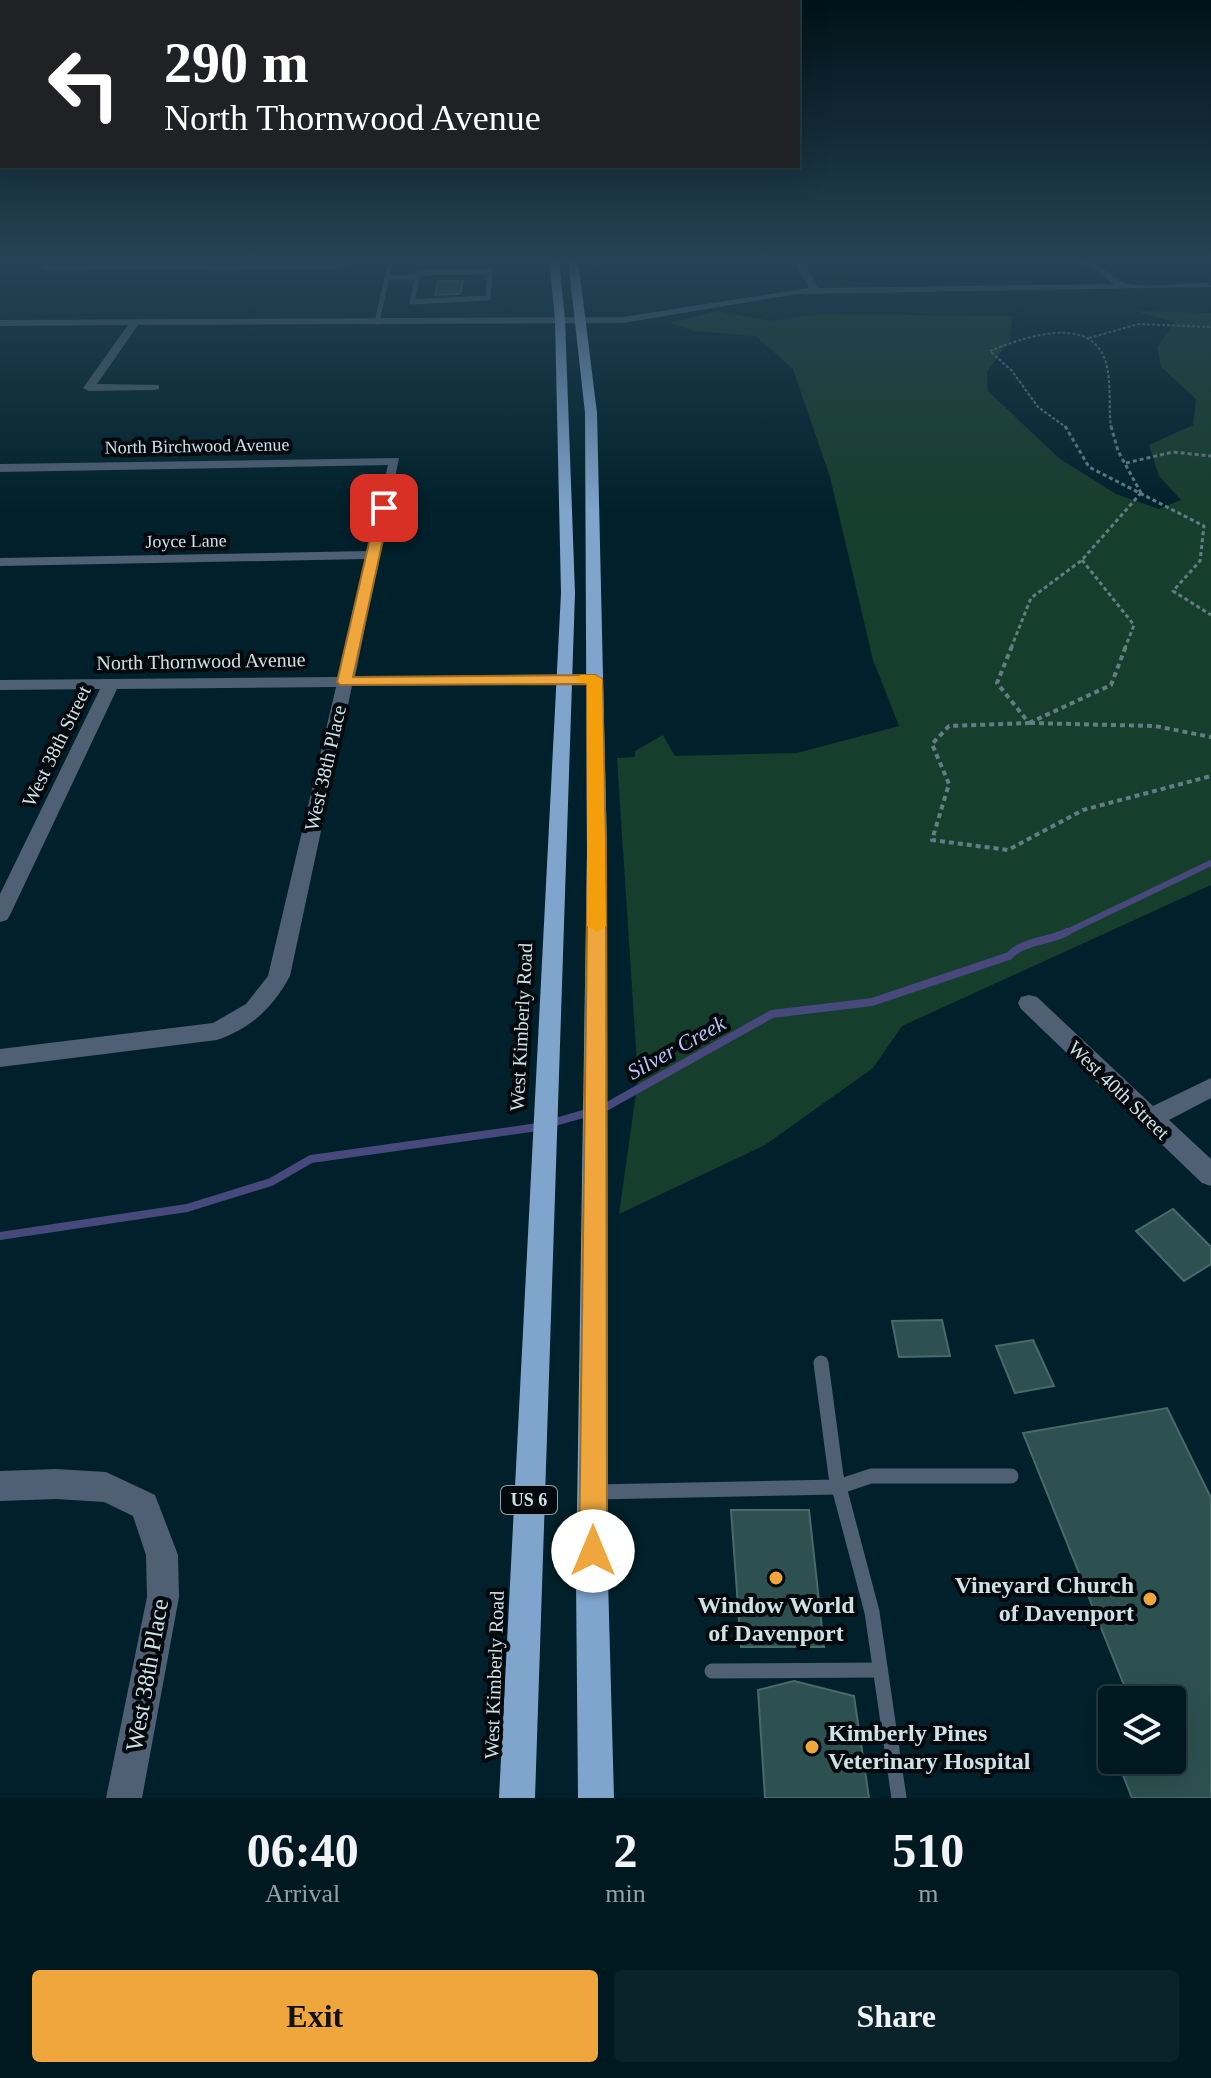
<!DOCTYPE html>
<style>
body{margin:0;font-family:Georgia,serif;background:#0a2229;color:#f1f3f6;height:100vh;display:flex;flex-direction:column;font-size:30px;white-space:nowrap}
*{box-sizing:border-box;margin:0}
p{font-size:26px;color:#95a0a5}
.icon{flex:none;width:44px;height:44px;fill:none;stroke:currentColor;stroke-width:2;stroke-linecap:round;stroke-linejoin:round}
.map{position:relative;height:1798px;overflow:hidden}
.details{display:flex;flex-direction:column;background:#001920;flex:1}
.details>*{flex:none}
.top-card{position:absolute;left:0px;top:0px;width:800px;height:168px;box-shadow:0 8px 32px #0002,0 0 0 2px #22383e;background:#202124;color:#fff;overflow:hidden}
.buttons{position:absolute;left:1098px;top:1686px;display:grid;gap:16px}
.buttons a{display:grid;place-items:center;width:88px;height:88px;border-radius:8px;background:#001920;box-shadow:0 8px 32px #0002,0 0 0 2px #22383e;font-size:40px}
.pin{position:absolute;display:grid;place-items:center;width:68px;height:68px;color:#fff;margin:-34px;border-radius:16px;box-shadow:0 4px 12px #0006}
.me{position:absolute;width:88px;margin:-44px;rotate:0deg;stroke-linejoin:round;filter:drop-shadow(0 0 6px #0008)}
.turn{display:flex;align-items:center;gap:28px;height:168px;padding:0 32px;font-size:36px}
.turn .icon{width:104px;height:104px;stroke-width:2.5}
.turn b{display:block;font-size:56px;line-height:68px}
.eta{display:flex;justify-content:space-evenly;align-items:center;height:136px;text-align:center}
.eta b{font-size:48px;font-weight:700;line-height:56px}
.cta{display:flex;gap:16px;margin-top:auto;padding:16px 32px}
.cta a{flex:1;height:92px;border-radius:8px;background:#efa73d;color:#111;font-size:32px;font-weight:700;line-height:92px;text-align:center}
.cta a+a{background:#0a2229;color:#f1f3f6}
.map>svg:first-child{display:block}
.green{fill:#163e2c}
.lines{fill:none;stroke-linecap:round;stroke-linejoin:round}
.stream-far1{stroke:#47487c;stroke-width:6}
.stream{stroke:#47487c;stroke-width:8}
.building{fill:#2c5150;stroke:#466c6a;stroke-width:2}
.path-far2{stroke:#637d85;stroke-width:2;stroke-dasharray:3 2;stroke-linecap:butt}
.path-far1{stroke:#637d85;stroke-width:3;stroke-dasharray:4 3;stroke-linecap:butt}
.path{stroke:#637d85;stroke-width:4;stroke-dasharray:5 4;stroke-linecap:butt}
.lane-far1{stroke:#4f6074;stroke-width:5}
.lane{stroke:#4f6074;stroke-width:15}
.street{fill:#4f6074;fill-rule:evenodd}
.primary{fill:#80a5cd;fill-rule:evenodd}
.route{fill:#efa73d;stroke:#9b6d28;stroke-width:2}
.slow{fill:#f59e0b}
.poi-dot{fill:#efa73d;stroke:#01090d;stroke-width:3}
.labels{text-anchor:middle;stroke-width:8;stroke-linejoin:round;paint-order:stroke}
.far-street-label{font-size:18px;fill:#cee1e7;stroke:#01090d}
.shield{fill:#01090d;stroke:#90a0a6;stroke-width:2}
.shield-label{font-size:18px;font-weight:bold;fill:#cee1e7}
.street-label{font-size:20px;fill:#cee1e7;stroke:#01090d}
.water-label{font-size:22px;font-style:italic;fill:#bfc3f4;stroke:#01090d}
.near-poi-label{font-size:24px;font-weight:bold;fill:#cee1e7;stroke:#01090d;text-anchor:end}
.near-street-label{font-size:24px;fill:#cee1e7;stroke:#01090d}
</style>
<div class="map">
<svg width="1211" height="1798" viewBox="0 0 1211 1798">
<rect width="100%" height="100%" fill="#00212b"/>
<g class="green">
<path d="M589 259H731L733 264 590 265Z"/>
<path d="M717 311 770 321 821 314 1012 316 1010 339 987 372 988 391 1060 459 1116 494 1159 509 1181 500 1159 476 1149 445 1193 425 1196 399 1161 367 1157 347 1175 322 1135 311 1211 313V885L902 1026 873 1068 765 1145 619 1214 638 1079 617 758 635 757V751L663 735 675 756 797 753 899 726 873 660 830 477 793 369 756 336 694 331 669 323Z"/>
</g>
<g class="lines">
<path class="stream-far1" d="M1063 934 1211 863"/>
<path class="stream" d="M0 1236 187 1208 271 1182 311 1159 538 1127 604 1108 772 1014 872 1002 1009 956C1024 940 1048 942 1067 932"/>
</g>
<g class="building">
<path d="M438 281H463L460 294 435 295Z"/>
<path d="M1173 1209 1211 1247V1264L1184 1281 1136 1231Z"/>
<path d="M942 1320 950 1356 899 1357 892 1321Z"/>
<path d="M1033 1340 1054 1386 1015 1393 996 1346Z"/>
<path d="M1167 1408 1211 1498V1798H1132L1117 1760H1172V1700H1130L1023 1433Z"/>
<path d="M731 1510H809L824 1647H741Z"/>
<path d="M794 1681 854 1696 869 1798H765L758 1690Z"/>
</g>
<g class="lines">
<g class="path-far2">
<path d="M1089 338 1139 324 1211 327"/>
<path d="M1067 428 1038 407 1012 371 990 351C1019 339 1082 316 1102 353 1113 373 1108 406 1111 428"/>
</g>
<g class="path-far1">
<path d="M1065 426 1089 467 1204 526 1200 561 1173 591 1211 615"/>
<path d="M1111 426 1118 451 1141 493"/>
<path d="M1126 463 1173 452 1211 456"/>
<path d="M1082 560 1134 625 1125 648"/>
<path d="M1011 648 1031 598 1082 560 1141 493"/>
</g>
<g class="path">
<path d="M1012 646 997 683 1029 723 949 726 932 744 949 784 932 840 1008 850 1083 810 1211 776"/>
<path d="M1029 723 1111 685 1126 646"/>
<path d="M1030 723 1155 726 1211 737"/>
</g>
<g class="lane-far1">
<path d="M46 259H73"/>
<path d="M49 259 43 268 185 267"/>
<path d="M181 259 180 265 209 268 329 267 345 264 350 259"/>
<path d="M490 272 488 298 412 302 418 273Z"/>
<path d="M387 277H417"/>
<path d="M377 322 391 259"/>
</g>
<g class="lane">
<path d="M821 1363 836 1476 872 1612 899 1798"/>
<path d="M595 1492 838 1487 871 1476H1011"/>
<path d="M712 1671 880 1670"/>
</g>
<g class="street">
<path d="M793 259H803L818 288 1114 284 1096 270 1071 259C1104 259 1110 281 1129 284 1154 288 1182 283 1207 283L1211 287 797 294 623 323 138 325 97 384 159 385V389L155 390 89 391 83 388 128 325 0 326V320L623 317 809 288Z"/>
<path d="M399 458 355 677 595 674 603 679 595 684 352 686 290 976C273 1007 252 1028 217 1040L0 1067V1049L213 1023 246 1004 268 976 336 687 117 689 10 915 7 920 0 922V894L100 689 0 690V680L338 677 366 559 0 566V558L368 551 388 465 0 472V464Z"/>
<path d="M1029 995 1037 997 1153 1106 1211 1078V1098L1169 1120 1211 1159V1186L1202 1183 1021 1009 1018 1003 1021 997Z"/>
<path d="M56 1469 106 1472 155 1495 178 1555 179 1597 142 1798H106L147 1597 146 1555 133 1516 104 1502 56 1499 0 1501V1471Z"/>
</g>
<g class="primary">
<path d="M549 259H559L565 320 575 593 535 1798H499L561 593 555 320Z"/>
<path d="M568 259H578L597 413 607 852 608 1580 614 1798H578L576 1580 587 852 585 413Z"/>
</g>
</g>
<linearGradient id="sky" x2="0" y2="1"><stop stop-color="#001218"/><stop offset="0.51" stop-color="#264355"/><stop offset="1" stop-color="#264355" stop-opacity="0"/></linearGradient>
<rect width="1211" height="511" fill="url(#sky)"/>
<path class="route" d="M384 504 390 508 353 677 595 675 602 679 606 852 607 1551 603 1561 593 1565 583 1561 579 1551 588 852 587 684 340 685 337 682 377 508Z"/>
<path class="slow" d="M581 675H595L602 679 606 926 597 932 587 926V684L574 679Z"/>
<g class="poi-dot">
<circle cx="776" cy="1578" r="8"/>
<circle cx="1150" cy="1599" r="8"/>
<circle cx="812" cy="1747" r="8"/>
</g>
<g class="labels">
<g class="far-street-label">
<text transform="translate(197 446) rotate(-1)" y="6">North Birchwood Avenue</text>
<text transform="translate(186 541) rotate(-1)" y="6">Joyce Lane</text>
</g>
<rect class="shield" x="501" y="1486" width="56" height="28" rx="6"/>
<g class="shield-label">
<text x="529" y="1506">US 6</text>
</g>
<g class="street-label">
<text transform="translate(201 661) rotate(-1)" y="7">North Thornwood Avenue</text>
<text transform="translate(56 746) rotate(-64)" y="7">West 38th Street</text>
<text transform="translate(325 768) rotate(-77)" y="7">West 38th Place</text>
<text transform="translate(521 1027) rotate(-87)" y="7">West Kimberly Road</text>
<text transform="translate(1119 1090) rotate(44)" y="7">West 40th Street</text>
<text transform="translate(494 1675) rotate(-88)" y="7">West Kimberly Road</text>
</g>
<g class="water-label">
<text transform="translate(676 1047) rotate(-29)" y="8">Silver Creek</text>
</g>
<g class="near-poi-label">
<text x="1134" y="1593">Vineyard Church<tspan x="1134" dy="28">of Davenport</tspan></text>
<text x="776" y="1613" text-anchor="middle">Window World<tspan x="776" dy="28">of Davenport</tspan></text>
<text x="828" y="1741" text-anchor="start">Kimberly Pines<tspan x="828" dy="28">Veterinary Hospital</tspan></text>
</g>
<g class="near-street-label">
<text transform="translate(147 1675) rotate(-80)" y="8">West 38th Place</text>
</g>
</g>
</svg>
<div class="buttons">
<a><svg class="icon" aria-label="layers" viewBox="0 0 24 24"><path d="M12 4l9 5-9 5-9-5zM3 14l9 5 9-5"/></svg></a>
</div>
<div class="pin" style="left:384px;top:508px;background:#d93025"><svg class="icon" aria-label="arrive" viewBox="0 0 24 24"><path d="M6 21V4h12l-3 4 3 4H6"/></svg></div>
<svg class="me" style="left:593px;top:1551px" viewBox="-20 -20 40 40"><circle r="19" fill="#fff"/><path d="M0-13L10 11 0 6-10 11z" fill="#efa73d"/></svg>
<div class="top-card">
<div class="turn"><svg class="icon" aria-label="left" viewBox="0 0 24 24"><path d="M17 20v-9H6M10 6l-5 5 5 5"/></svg><div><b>290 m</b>North Thornwood Avenue</div></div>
</div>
</div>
<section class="details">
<div class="eta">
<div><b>06:40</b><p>Arrival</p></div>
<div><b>2</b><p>min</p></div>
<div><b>510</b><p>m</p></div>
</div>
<div class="cta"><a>Exit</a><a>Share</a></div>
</section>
